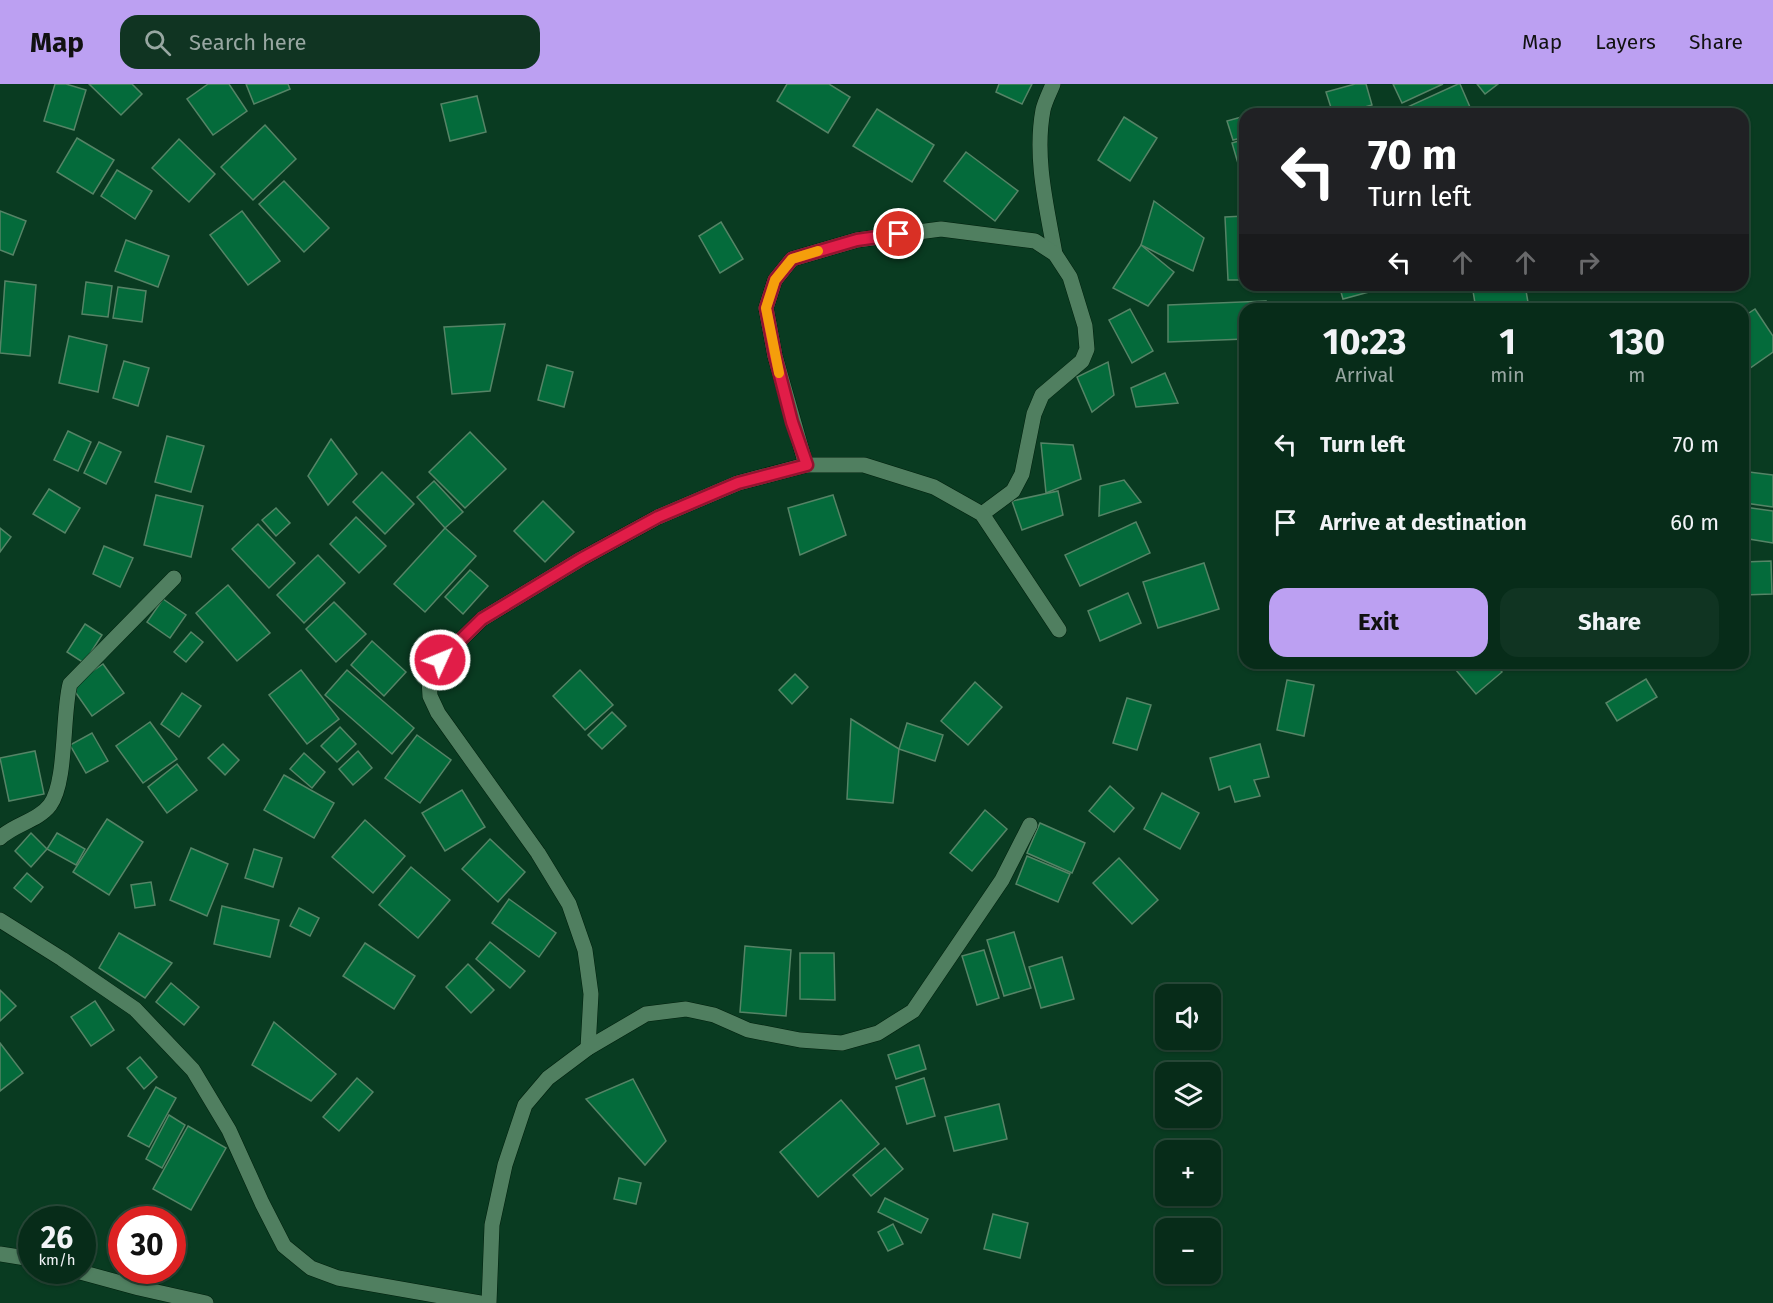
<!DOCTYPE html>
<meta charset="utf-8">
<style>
body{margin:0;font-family:"Fira Sans",sans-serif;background:#103422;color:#f1f3f6;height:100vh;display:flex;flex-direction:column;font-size:22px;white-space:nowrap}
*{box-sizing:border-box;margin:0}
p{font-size:20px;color:#98a7a2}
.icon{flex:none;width:33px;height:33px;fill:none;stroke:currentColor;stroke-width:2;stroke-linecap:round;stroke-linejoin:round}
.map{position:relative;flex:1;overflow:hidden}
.panel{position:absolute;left:1239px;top:219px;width:510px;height:366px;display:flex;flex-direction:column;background:#072c19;border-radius:18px;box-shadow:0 2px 4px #0004,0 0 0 2px #284838}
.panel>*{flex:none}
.top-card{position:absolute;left:1239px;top:24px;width:510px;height:183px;border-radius:18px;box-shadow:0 2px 4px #0004,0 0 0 2px #284838;background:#202124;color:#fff;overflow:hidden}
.fabs{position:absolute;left:1155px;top:900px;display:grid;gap:12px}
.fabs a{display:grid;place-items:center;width:66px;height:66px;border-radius:12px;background:#072c19;box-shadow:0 2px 4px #0004,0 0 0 2px #284838;font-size:30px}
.speed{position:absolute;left:18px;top:1122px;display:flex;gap:12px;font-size:30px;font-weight:700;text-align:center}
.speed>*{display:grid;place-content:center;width:78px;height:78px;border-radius:50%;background:#072c19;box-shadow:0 2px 4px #0004,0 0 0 2px #284838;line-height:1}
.speed small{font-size:15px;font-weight:400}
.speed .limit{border:9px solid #d22;background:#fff;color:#111}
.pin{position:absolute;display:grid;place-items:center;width:51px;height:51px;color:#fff;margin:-26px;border:3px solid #fff;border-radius:50%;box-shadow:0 2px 6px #0007}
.me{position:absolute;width:66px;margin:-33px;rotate:46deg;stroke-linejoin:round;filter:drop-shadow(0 0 4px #0008)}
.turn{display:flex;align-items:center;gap:21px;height:126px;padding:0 30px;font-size:27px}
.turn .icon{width:78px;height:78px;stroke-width:2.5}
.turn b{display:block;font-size:42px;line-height:51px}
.lanes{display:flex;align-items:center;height:57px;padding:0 30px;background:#0003;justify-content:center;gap:30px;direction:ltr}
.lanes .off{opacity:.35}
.eta{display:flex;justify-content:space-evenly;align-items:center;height:102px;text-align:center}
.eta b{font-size:36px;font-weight:700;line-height:42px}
.action{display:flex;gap:12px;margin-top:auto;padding:12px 30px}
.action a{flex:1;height:69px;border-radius:18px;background:#bca0f2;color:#111;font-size:24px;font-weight:700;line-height:69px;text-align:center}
.action a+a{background:#103422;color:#f1f3f6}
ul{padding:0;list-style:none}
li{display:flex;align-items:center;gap:18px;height:78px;padding:0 30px}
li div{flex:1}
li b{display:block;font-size:22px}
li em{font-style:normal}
header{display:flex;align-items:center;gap:36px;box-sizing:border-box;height:84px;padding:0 30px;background:#bca0f2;color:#111}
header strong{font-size:28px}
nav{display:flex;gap:33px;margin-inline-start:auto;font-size:21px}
.search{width:420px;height:54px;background:#103422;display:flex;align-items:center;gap:15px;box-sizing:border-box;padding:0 21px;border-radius:18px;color:#98a7a2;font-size:22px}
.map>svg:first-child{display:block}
.building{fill:#046b3b;stroke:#558466;stroke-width:1.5}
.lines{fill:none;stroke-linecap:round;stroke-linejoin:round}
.minor-casing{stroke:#00200d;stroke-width:16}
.minor{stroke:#507f60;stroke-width:15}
.route-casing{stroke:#92132f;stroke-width:15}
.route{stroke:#e11d48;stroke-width:10}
.slow{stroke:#f59e0b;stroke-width:10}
</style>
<header>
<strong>Map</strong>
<div class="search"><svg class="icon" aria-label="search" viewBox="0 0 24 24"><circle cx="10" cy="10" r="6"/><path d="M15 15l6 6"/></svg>Search here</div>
<nav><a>Map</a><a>Layers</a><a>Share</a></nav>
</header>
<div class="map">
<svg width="1773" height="1219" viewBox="0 0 1773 1219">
<rect width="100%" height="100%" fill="#093b21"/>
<g class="building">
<path d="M55 0H66L86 6 74 46 44 37Z"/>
<path d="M89 0H132L142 10 121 31Z"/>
<path d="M208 0H229L247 27 213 51 187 15Z"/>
<path d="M246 0H288L290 5 254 20Z"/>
<path d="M787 0H829L850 13 828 49 777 17Z"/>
<path d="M999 0H1032L1022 20 996 8Z"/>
<path d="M1355 0H1366L1372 21 1340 30H1333L1326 8Z"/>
<path d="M1393 0H1443L1402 19Z"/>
<path d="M1458 0H1460L1473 30H1406L1403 25Z"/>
<path d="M1477 0H1498L1485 10Z"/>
<path d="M477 12 486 48 450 57 441 20Z"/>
<path d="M877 25 934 61 912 98 853 62Z"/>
<path d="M1245 32V53L1233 56 1227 37Z"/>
<path d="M1124 33 1157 54 1130 97 1098 76Z"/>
<path d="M265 41 296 75 253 116 221 83Z"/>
<path d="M77 54 114 76 93 110 57 88Z"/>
<path d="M179 55 215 90 189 118 152 84Z"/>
<path d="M1245 55V93H1242L1232 59Z"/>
<path d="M966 68 1018 107 995 137 944 97Z"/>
<path d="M117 86 152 107 135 135 101 112Z"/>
<path d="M284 97 329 144 304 168 259 120Z"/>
<path d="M1154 117 1204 154 1193 187 1141 161Z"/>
<path d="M0 127 26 137 13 171 0 166Z"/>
<path d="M242 127 280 177 248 201 210 151Z"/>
<path d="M1245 132V196H1228L1225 133Z"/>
<path d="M721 138 743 175 720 189 699 152Z"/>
<path d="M126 156 169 172 158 203 115 187Z"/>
<path d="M1141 161 1174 188 1148 222 1113 204Z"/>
<path d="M5 197 36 201 30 272 0 269Z"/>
<path d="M86 198 112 202 108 233 82 230Z"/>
<path d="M1339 201H1378L1380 205 1343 215Z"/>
<path d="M1472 201H1525L1529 224 1476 225Z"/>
<path d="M118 203 146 207 142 238 113 234Z"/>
<path d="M1266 217V225H1245V255L1168 258V221Z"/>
<path d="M1130 225 1153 267 1132 279 1109 236Z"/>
<path d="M1755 225 1773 252V268L1743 289V233Z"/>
<path d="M505 240 490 307 452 310 444 243Z"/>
<path d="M69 252 107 261 98 308 59 299Z"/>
<path d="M124 277 149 284 138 322 113 314Z"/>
<path d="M1108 278 1114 311 1092 328 1077 293Z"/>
<path d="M547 281 573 288 564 323 538 316Z"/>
<path d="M1165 289 1178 319 1136 323 1131 304Z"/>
<path d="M68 347 91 358 78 387 54 376Z"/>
<path d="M470 348 506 385 465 424 429 388Z"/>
<path d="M167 352 204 362 191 408 155 398Z"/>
<path d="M331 355 357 390 328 421 308 392Z"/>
<path d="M99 358 121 368 106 400 84 389Z"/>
<path d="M1041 359 1073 361 1081 395 1046 409Z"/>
<path d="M382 388 414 420 385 450 353 418Z"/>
<path d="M1749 388 1773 391V423L1745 419Z"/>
<path d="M1124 396 1141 418 1099 432 1100 402Z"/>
<path d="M434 397 463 428 445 444 417 413Z"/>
<path d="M49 405 80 424 65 449 33 430Z"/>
<path d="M1058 407 1063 431 1022 446 1012 417Z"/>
<path d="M156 411 203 422 191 473 144 461Z"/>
<path d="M833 411 846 451 800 471 788 424Z"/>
<path d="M543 417 574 448 545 478 514 447Z"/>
<path d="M1744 423 1773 427V459L1743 454Z"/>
<path d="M276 424 290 439 276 452 262 436Z"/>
<path d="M356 433 386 462 359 489 330 460Z"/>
<path d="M1136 438 1150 469 1080 502 1065 471Z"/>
<path d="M258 440 295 479 269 504 232 465Z"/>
<path d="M0 444 11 453 0 468Z"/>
<path d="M445 444 476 472 425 528 394 500Z"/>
<path d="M104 462 133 474 120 503 93 490Z"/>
<path d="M318 471 345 499 304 539 277 511Z"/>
<path d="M1771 477 1772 510 1743 511V478Z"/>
<path d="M1204 479 1219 525 1158 544 1143 498Z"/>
<path d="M470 486 488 502 463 530 445 513Z"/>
<path d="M228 501 270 549 237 577 196 529Z"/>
<path d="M1128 509 1141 539 1100 557 1088 527Z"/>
<path d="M163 515 186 531 170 554 147 538Z"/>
<path d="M334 518 366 550 336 578 306 545Z"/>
<path d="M85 540 102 551 84 579 67 568Z"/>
<path d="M191 548 203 558 186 578 174 568Z"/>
<path d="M372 557 406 588 384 612 351 581Z"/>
<path d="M1450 579H1495L1502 588 1476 610Z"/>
<path d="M103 580 124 609 92 632 71 602Z"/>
<path d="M301 586 339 635 307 660 269 611Z"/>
<path d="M347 586 414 644 392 670 325 611Z"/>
<path d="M580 586 613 621 585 646 553 612Z"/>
<path d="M795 590 808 603 792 620 779 606Z"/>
<path d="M1646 595 1657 613 1617 637 1606 619Z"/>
<path d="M1287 596 1314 601 1304 652 1277 646Z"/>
<path d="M975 598 1002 623 968 661 941 637Z"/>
<path d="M182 609 201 622 179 653 161 640Z"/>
<path d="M1127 614 1151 621 1137 666 1113 659Z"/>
<path d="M612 628 626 642 602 665 588 651Z"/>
<path d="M851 635 899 665 893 719 847 715Z"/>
<path d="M150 638 177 675 143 699 116 662Z"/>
<path d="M907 639 943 651 935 677 899 665Z"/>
<path d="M340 643 356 660 337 678 321 662Z"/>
<path d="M92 649 108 677 86 689 70 661Z"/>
<path d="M417 651 451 676 420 719 385 694Z"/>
<path d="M223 660 239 676 225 691 208 674Z"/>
<path d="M1260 660 1269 693 1254 696 1260 712 1235 718 1230 702 1219 706 1210 674Z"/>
<path d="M35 667 44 710 9 717 0 674Z"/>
<path d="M358 667 372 684 353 701 339 685Z"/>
<path d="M304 669 325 688 312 704 290 685Z"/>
<path d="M177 680 197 706 167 729 148 703Z"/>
<path d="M284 691 334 719 314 754 264 726Z"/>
<path d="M1110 702 1134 724 1114 748 1089 727Z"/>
<path d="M462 706 485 743 445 767 422 729Z"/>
<path d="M1162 709 1199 729 1180 765 1144 745Z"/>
<path d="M985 726 1007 745 972 787 950 769Z"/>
<path d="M107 735 143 758 109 811 73 788Z"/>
<path d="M365 736 405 772 373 809 332 773Z"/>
<path d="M1040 739 1085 759 1072 789 1027 769Z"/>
<path d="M31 749 47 765 31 783 15 767Z"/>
<path d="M57 749 85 765 76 781 47 765Z"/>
<path d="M490 755 525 788 498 818 462 785Z"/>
<path d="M191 764 228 780 207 832 170 816Z"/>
<path d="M254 765 282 774 273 803 245 794Z"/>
<path d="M1027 772 1070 790 1058 818 1016 800Z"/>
<path d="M1119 774 1158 816 1132 840 1093 799Z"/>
<path d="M411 783 450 816 418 854 379 821Z"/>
<path d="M27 789 43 803 31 818 14 804Z"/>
<path d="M151 798 155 821 135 824 131 801Z"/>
<path d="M509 815 556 849 539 873 492 839Z"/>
<path d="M222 822 279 836 270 873 214 860Z"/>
<path d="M299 824 319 834 310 852 290 842Z"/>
<path d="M1014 848 1031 904 1004 912 987 856Z"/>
<path d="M119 849 172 879 145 914 99 884Z"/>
<path d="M490 858 525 887 510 904 476 875Z"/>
<path d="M365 859 415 892 394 925 343 892Z"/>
<path d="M745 862 791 866 786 932 740 928Z"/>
<path d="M984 866 999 914 977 921 962 872Z"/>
<path d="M800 869H834L835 916 800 915Z"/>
<path d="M1062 873 1074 915 1041 924 1029 883Z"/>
<path d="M468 880 494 906 471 929 446 903Z"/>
<path d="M171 899 199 923 184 941 156 918Z"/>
<path d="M0 906 16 922 0 937Z"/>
<path d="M95 917 114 946 91 962 71 933Z"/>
<path d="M274 938 336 990 311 1017 252 981Z"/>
<path d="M0 959 23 989 0 1007Z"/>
<path d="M919 961 926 985 896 995 888 971Z"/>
<path d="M140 973 157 993 144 1005 127 984Z"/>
<path d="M357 994 373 1008 339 1047 323 1033Z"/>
<path d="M924 994 935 1032 907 1040 896 1003Z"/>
<path d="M633 995 666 1057 645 1081 586 1015Z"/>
<path d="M156 1003 176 1014 149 1063 128 1052Z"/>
<path d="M841 1016 879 1060 818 1113 780 1068Z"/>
<path d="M999 1020 1007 1055 954 1067 945 1033Z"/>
<path d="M169 1031 185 1041 162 1084 146 1075Z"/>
<path d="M188 1042 226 1064 191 1126 153 1105Z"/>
<path d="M885 1064 903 1085 871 1112 853 1091Z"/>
<path d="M619 1094 641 1099 636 1120 614 1115Z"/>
<path d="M885 1114 928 1135 921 1149 878 1128Z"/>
<path d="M993 1130 1028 1139 1020 1174 984 1165Z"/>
<path d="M893 1140 903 1160 888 1167 878 1148Z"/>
</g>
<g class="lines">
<defs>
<g id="minor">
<path d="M1053 0C1050 8 1045 17 1043 26 1034 74 1047 124 1055 170"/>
<path d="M806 381 775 272 766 224 775 196 792 175 857 156 941 145 1035 157 1055 170 1070 193 1085 242 1087 265 1082 277 1042 311 1034 330 1022 390 1013 407 982 430"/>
<path d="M0 754C14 740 38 737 50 721 67 698 62 631 70 600L174 494"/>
<path d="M0 836 62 875 135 925 193 986 229 1046 262 1119 284 1162 311 1184 338 1194 480 1219"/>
<path d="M588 964 591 910 585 866 569 820 538 769 438 629 430 612 429 595 440 576 482 535 581 475 658 433 738 399 806 381H864L934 403 982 430 1059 546"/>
<path d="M0 1170 32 1175"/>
<path d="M73 1186 139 1204 206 1219"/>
<path d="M489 1219 492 1141 505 1081 525 1021 548 994 588 964 646 930 686 925 714 931 748 946 800 956 842 959 878 949 913 927 1002 796 1030 741"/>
</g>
</defs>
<use href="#minor" class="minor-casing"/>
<use href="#minor" class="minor"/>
</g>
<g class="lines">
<defs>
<path id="route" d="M440 576 482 535 581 475 658 433 738 399 807 381 792 338 775 272 766 224 775 196 792 175 857 156 899 150"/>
</defs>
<use href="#route" class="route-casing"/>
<use href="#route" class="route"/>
<path class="slow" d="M779 289 766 224 775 196 792 175 818 167"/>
</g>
</svg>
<div class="fabs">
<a><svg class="icon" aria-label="sound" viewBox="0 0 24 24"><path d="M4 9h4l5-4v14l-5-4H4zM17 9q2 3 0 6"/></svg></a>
<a><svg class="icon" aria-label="layers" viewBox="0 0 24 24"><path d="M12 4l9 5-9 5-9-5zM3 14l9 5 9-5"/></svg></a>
<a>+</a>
<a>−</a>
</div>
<div class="speed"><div>26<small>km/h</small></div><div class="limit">30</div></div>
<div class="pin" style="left:899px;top:150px;background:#d93025"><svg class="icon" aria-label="arrive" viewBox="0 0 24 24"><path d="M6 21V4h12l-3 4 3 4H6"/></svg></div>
<svg class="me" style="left:440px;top:576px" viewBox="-20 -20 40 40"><circle r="17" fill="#e11d48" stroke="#fff" stroke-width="3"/><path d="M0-11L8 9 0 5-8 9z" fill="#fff"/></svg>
<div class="top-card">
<div class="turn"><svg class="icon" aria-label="left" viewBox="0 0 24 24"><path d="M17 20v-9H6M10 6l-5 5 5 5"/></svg><div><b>70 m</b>Turn left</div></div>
<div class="lanes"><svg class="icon" aria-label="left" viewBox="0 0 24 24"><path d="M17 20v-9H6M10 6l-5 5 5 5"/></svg><svg class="icon off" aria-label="ahead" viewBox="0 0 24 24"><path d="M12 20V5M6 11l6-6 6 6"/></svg><svg class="icon off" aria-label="ahead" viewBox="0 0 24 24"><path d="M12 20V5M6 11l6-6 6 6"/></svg><svg class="icon off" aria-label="right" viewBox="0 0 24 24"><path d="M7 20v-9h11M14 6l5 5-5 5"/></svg></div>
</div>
<section class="panel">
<div class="eta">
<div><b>10:23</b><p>Arrival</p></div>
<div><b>1</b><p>min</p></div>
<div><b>130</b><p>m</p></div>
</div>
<ul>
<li><svg class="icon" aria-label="left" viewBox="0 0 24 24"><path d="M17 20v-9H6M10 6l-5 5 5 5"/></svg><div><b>Turn left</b></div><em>70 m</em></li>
<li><svg class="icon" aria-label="arrive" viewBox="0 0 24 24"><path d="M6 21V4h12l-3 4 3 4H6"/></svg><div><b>Arrive at destination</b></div><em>60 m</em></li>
</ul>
<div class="action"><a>Exit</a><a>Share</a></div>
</section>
</div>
